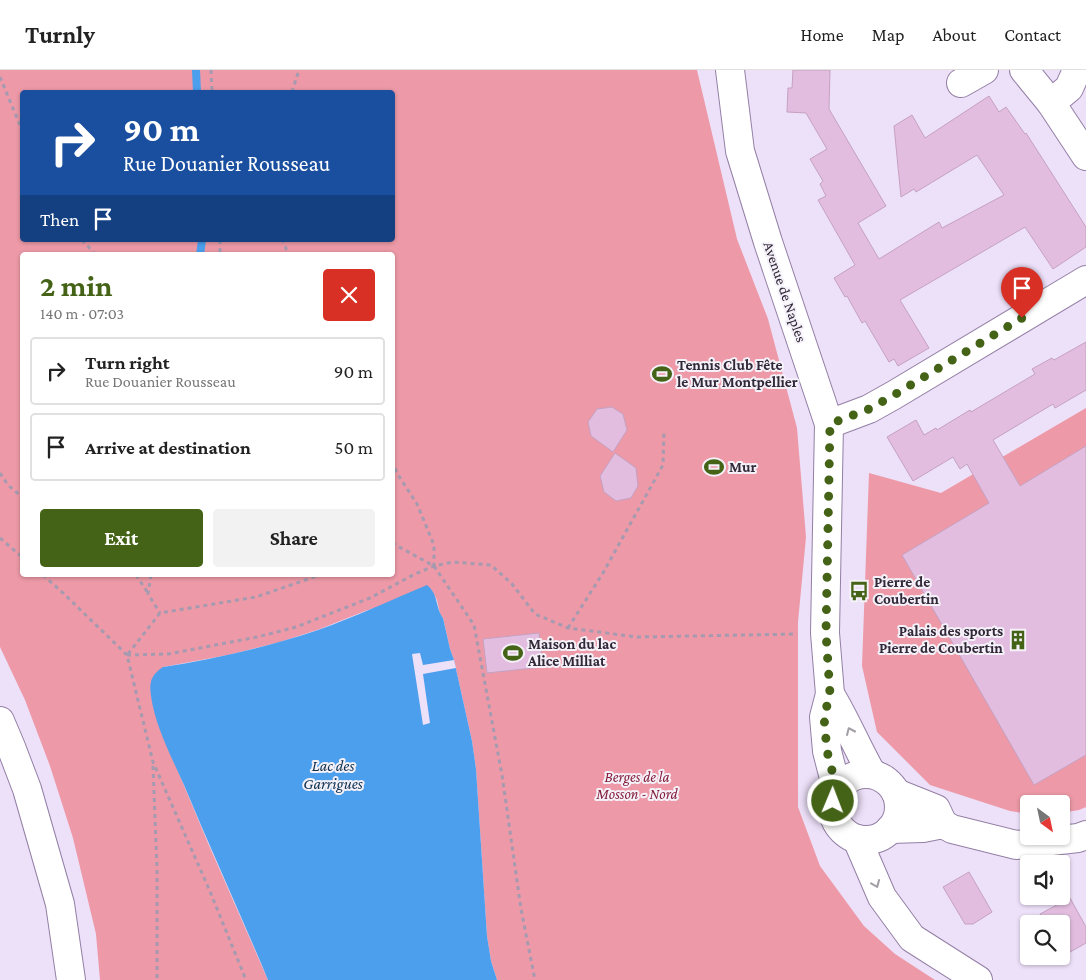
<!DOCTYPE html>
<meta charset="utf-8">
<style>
body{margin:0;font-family:"Crimson Pro",serif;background:#f2f2f2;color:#222;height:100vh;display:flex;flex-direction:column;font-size:19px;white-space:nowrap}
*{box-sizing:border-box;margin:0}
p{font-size:16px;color:#767676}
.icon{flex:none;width:28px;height:28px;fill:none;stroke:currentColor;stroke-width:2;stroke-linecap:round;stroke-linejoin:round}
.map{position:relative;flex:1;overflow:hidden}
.sheet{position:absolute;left:20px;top:182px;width:375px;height:325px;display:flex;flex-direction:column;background:#fff;border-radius:5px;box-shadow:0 1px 4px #0004}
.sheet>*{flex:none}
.top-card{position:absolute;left:20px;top:20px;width:375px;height:152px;border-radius:5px;box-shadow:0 1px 4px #0004;background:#1a4fa0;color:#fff;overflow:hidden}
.needle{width:32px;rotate:147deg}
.fabs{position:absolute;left:1020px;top:725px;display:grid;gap:10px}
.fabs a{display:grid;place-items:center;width:50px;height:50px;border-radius:5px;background:#fff;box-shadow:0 1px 4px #0004;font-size:25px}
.pin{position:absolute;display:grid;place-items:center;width:42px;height:42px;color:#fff;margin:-51px -21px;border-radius:50% 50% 50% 0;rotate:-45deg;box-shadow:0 0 5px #0007}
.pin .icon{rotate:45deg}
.me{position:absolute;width:55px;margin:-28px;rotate:1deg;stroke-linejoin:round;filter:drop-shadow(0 0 4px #0008)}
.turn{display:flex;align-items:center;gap:18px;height:105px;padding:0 20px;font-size:22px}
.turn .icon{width:65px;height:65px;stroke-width:2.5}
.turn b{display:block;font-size:35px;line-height:42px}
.then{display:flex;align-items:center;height:48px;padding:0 20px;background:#0003;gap:10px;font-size:19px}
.round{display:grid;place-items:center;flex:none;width:52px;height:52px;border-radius:5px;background:#f2f2f2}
.summary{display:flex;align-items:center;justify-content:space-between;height:85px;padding:0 20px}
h1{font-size:30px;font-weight:700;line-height:38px;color:#446317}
.button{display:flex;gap:10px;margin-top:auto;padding:10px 20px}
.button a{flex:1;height:58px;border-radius:5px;background:#446317;color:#fff;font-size:20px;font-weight:700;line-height:58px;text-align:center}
.button a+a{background:#f2f2f2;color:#222}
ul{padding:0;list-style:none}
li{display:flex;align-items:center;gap:15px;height:68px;margin:0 10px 8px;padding:0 10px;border:2px solid #e0e0e0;border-radius:5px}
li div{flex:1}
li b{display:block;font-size:19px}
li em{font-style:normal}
header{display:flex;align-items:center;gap:30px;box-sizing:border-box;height:70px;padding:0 25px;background:#fff;border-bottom:1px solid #e0e0e0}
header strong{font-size:24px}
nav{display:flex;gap:28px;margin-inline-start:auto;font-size:18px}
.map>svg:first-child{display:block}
.green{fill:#ed99a7;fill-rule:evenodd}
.water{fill:#4c9fed}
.pier{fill:#ede0f9}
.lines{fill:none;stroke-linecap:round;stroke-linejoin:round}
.stream{stroke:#4c9fed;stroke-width:8}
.building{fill:#e2bddf;stroke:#c5a1c1}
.minor-casing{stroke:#937fa5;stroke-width:30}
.path{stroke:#a59aaf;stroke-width:3;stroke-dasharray:4 4;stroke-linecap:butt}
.minor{stroke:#fff;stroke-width:28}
.oneway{stroke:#a29ea5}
.route{stroke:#446317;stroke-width:9;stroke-dasharray:0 16.2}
.labels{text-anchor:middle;stroke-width:4;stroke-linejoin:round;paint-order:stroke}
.street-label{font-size:15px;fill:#312838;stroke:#f5f1f9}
.poi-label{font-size:15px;font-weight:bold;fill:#312838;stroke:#f5f1f9;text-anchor:start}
.park-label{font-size:15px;font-style:italic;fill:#841e3a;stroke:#f5f1f9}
.water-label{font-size:16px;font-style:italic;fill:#0e3150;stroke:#f5f1f9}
</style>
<header>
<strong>Turnly</strong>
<nav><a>Home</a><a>Map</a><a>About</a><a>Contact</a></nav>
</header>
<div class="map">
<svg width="1086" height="910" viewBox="0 0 1086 910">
<rect width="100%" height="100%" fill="#ede0f9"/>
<g class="green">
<path d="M0 0H697L737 169 768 249 797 358 806 467 798 552V737L820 796 864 856 895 884 935 910H497L491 891 487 866 476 699 472 671 454 590 450 579 443 548 440 544 437 530 431 519 365 541 320 559 280 572 228 585 163 597 151 625 160 658 208 773 268 910H100L96 864 73 768 50 696 25 630 0 577ZM22 22H392V170H22ZM22 185H392V505H22Z"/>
<path d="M1086 338V737L1079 740 1061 743V734H1029V744L1010 741 930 715 877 662 862 596 869 403 941 423Z"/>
</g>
<path class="water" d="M427 515C439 525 435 537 443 548L450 579 454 590 472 671 476 699 487 866 491 891 497 910H268C241 845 211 780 184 715 172 688 155 656 151 626 149 612 151 605 163 597 215 589 267 577 318 560 355 547 391 530 427 515Z"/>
<path class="pier" d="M420 583 423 595 454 590 456 598 423 604 430 653 423 655 412 584Z"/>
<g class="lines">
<g class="stream">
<path d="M196 0 197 22"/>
<path d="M200 185 202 170"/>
</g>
</g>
<g class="building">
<path d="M793 0H830L829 39 886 136 858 153 879 189 939 152 942 158 1004 125 977 85 916 122 914 119 901 127 894 56 912 45 925 68 989 26 999 42 1006 37 1025 64 1026 63 1042 88 1086 157V177L1053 199 1025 157 900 230 929 278 898 296 894 289 889 292 865 251 862 253 847 226 845 227 834 208 855 195 818 130 826 126 820 114 823 111 810 89 827 79 806 43 787 42 788 18H792Z"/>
<path d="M1086 272V320L1055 338 1053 334 993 370 1020 416 1086 376V685L1034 715 902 485 989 433 967 394 960 399 953 387 913 411 887 367 916 350 924 365 936 358 937 360 970 340 971 342 1035 304 1032 299 1052 288 1054 290Z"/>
<path d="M612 337 623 344 627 360 613 382 591 366 588 352 597 339Z"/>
<path d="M615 383 636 398 638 416 631 428 616 431 604 422 600 406Z"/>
<path d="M539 563 543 597 487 603 483 569Z"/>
<path d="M969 802 992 842 973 854H965L943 817Z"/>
<path d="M1070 828 1086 857V873L1063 886 1061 883V854H1046L1040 844Z"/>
</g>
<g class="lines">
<defs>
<g id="minor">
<path d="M730 0 740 81 768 172 829 354 825 563 830 624"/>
<path d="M1024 0 1051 33"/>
<path d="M1077 0 1069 18 1051 33 1086 86"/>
<path d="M961 13 984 0"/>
<path d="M829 354 869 339 894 325 1086 210"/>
<path d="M0 651 11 677 27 719 60 834 71 910"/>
<circle cx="866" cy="737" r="33"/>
<path d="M837 720 827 681 824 647 830 624C846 650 857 678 872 704"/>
<path d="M943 754 952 759 1016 775 1078 768 1086 765"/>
<path d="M890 759 923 758 943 754 936 739 896 723"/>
<path d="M857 769 882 827 912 868 978 910"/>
</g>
</defs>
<use href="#minor" class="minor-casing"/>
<g class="path">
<path d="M211 0 212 22"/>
<path d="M0 7 22 60"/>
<path d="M292 22 299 0"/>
<path d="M82 170 96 185"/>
<path d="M220 170V185"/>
<path d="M281 170 284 172 288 185"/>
<path d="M392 391 397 403 417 434 434 475V496"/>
<path d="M0 403 8 415 22 427"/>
<path d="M0 468 22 487"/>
<path d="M392 473 434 496 474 555 502 705 521 839 535 910"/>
<path d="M43 505 63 523 127 585 153 692 209 819 246 910"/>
<path d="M136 505 148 523"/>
<path d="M151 505 148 524 160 543"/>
<path d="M568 558 603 503 663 395 664 360"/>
<path d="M128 584 160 543 256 527 320 505"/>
<path d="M127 585 168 584 257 567 296 557 370 528 415 504 434 496 453 492 491 495 512 514 535 544 568 558 637 567 797 564"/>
<path d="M153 696 157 799V910"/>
</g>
<use href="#minor" class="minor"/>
</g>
<defs><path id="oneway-chevron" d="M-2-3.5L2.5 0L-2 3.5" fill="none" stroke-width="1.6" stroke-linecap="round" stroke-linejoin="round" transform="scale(1.25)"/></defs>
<g class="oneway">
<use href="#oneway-chevron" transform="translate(850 661) rotate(-114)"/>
<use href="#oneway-chevron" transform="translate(876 814) rotate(67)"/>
</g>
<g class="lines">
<path class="route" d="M833 731 837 720 827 681 824 647 830 624 826 563 830 354 869 339 894 325 1022 248"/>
</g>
<defs>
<symbol id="stadium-bare" viewBox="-9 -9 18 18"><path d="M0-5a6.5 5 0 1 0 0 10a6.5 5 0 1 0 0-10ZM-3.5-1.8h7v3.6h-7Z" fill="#446317" stroke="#f5f1f9" stroke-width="2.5" paint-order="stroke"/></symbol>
<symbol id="bus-bare" viewBox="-9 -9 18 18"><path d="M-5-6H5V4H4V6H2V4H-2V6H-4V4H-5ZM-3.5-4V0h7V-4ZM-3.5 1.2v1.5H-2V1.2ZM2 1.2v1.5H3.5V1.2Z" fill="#446317" stroke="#f5f1f9" stroke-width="2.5" paint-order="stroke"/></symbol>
<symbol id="building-bare" viewBox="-9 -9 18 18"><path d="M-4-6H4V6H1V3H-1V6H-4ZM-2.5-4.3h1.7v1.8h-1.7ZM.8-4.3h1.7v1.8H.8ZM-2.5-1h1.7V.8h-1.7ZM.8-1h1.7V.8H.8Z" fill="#446317" stroke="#f5f1f9" stroke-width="2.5" paint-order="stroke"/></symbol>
</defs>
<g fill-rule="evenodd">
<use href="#stadium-bare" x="648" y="290" width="28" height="28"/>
<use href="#stadium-bare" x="700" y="383" width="28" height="28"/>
<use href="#bus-bare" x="845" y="507" width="28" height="28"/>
<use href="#building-bare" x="1004" y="556" width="28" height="28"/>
<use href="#stadium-bare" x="499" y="569" width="28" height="28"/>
</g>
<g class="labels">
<g class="street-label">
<text transform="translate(785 222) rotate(71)" y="5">Avenue de Naples</text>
</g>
<g class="poi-label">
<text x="677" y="300">Tennis Club Fête<tspan x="677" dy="17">le Mur Montpellier</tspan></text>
<text x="729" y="402">Mur</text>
<text x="874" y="517">Pierre de<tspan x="874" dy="17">Coubertin</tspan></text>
<text x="1003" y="566" text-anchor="end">Palais des sports<tspan x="1003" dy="17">Pierre de Coubertin</tspan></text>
<text x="528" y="579">Maison du lac<tspan x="528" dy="17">Alice Milliat</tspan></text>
</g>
<g class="park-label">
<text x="637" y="712">Berges de la<tspan x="637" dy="17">Mosson - Nord</tspan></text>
</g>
<g class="water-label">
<text x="333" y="701">Lac des<tspan x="333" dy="18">Garrigues</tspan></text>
</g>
</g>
</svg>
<div class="fabs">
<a><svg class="needle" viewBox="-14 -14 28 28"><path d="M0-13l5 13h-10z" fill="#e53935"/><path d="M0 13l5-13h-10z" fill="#767676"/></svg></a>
<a><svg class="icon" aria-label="sound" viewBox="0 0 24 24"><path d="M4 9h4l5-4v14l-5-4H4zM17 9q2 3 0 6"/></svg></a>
<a><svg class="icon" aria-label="search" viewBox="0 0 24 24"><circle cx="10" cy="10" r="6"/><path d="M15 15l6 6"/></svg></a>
</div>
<div class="pin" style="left:1022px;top:248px;background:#d93025"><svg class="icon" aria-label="arrive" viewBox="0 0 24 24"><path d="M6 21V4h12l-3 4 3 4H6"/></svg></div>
<svg class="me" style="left:833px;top:731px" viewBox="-20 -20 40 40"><circle r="17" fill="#446317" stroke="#fff" stroke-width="3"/><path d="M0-11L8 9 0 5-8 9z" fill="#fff"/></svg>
<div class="top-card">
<div class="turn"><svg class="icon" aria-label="right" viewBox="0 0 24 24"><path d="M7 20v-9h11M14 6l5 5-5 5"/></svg><div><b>90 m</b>Rue Douanier Rousseau</div></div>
<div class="then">Then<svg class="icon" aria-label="arrive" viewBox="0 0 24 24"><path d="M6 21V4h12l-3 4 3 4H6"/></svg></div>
</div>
<section class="sheet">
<div class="summary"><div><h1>2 min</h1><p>140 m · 07:03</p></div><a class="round" style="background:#d93025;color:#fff"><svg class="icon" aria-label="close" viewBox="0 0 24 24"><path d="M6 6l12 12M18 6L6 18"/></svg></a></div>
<ul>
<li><svg class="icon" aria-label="right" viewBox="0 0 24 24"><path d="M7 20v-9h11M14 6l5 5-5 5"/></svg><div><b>Turn right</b><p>Rue Douanier Rousseau</p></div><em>90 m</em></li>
<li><svg class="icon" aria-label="arrive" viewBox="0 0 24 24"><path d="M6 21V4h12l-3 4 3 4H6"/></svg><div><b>Arrive at destination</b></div><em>50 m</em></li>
</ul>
<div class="button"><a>Exit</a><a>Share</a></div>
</section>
</div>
